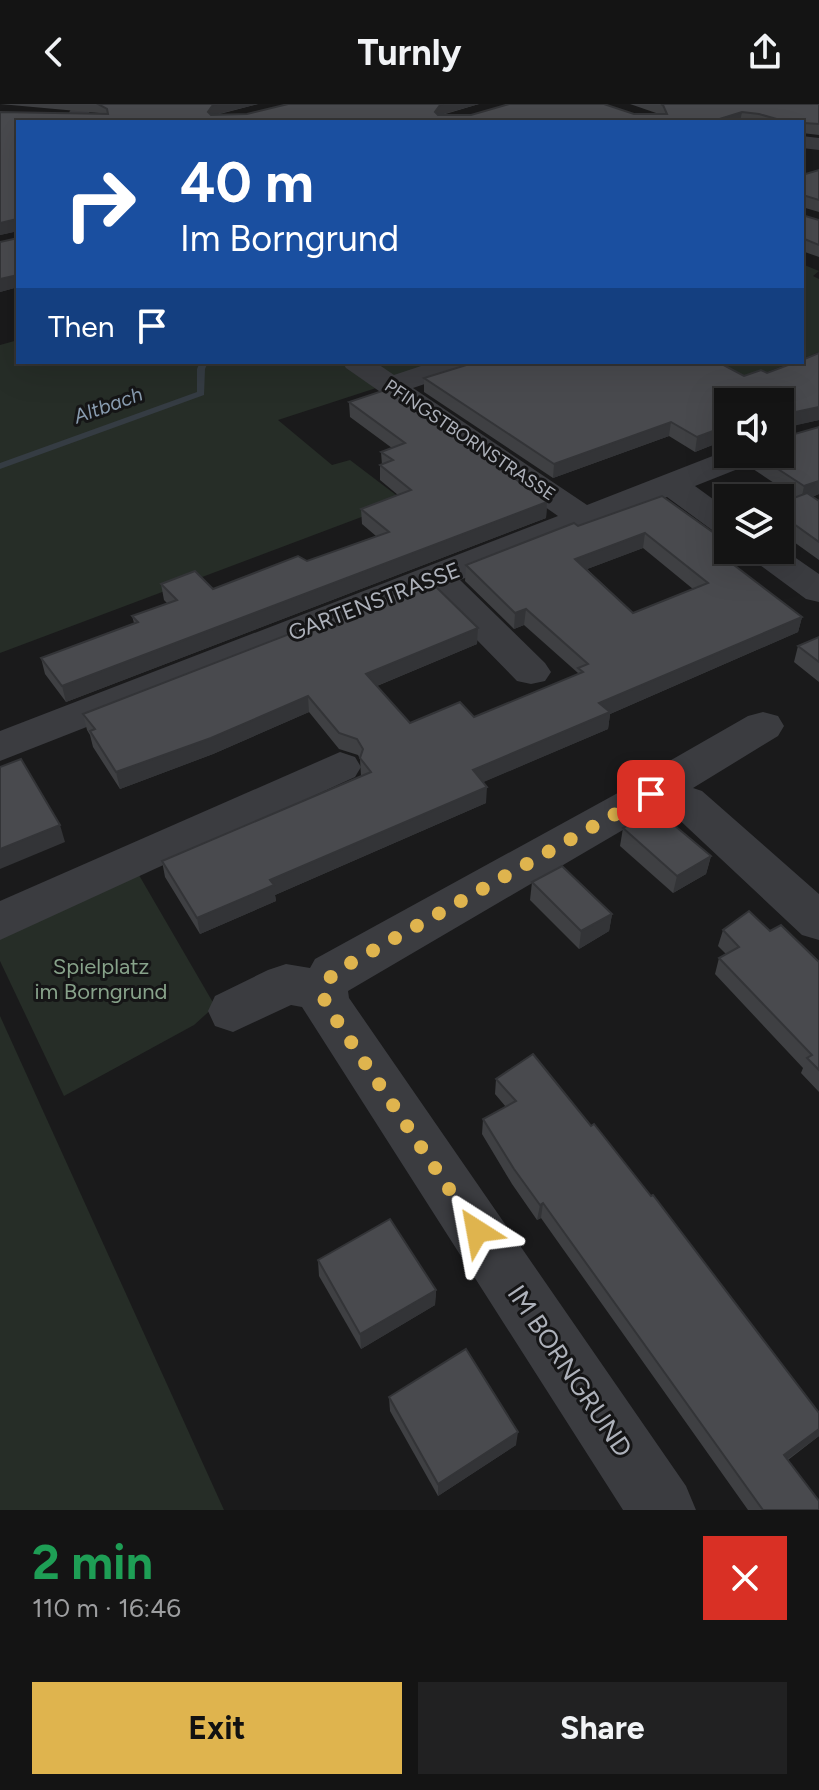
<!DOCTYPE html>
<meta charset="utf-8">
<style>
body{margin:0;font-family:Figtree,sans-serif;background:#212122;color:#f1f3f6;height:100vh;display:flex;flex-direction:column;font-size:30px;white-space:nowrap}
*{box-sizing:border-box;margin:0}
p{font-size:26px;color:#9d9ea0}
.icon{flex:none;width:44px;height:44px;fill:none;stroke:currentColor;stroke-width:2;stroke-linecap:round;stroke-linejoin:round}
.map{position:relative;height:1406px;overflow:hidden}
.drawer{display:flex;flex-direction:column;background:#141414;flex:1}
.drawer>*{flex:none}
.top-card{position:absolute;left:16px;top:16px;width:788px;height:244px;border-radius:0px;box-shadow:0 8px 32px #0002,0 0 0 2px #333334;background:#1a4fa0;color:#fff;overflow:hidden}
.fabs{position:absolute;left:714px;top:284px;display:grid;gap:16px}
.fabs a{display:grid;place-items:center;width:80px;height:80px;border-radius:0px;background:#141414;box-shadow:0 8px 32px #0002,0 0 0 2px #333334;font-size:40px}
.pin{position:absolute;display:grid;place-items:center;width:68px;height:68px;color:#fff;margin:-34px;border-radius:16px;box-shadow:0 4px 12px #0006}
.me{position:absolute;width:88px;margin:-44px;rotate:326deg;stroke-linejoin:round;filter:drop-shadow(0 0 6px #0008)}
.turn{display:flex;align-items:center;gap:28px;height:168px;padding:0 32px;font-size:36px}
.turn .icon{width:104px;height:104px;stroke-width:2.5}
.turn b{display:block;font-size:56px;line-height:68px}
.then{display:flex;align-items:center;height:76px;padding:0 32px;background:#0003;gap:16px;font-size:30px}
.round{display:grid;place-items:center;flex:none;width:84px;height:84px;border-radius:0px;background:#212122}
.head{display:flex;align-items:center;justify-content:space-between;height:136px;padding:0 32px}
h1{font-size:48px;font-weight:700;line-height:60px;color:#1e9e55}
.cta{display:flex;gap:16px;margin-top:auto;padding:16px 32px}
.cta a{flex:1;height:92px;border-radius:0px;background:#dfb44e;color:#111;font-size:32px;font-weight:700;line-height:92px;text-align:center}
.cta a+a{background:#212122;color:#f1f3f6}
header{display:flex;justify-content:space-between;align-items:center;height:104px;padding:0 32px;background:#141414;font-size:36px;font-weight:700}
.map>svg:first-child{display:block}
.green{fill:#262d27}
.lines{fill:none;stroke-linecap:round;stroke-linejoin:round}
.stream{fill:#353c43;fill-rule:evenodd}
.minor{fill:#3b3c40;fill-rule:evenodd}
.wall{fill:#3f4043;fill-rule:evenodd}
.shaded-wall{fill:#333437}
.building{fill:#494a4e;stroke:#333437;stroke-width:2;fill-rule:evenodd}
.route{stroke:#dfb44e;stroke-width:14;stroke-dasharray:0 25.2}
.labels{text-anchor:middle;stroke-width:6;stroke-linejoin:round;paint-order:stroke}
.far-street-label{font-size:18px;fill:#adb1ba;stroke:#151516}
.far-water-label{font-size:20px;font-style:italic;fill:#899cb0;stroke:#151516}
.street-label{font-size:22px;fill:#adb1ba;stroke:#151516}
.park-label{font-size:22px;fill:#87a28a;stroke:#151516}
.near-street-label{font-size:26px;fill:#adb1ba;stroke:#151516}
</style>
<header><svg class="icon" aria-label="back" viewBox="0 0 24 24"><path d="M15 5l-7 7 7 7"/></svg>Turnly<svg class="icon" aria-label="share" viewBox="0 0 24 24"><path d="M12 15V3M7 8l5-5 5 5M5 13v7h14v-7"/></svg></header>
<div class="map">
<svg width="819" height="1406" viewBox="0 0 819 1406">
<rect width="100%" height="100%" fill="#1a1a1b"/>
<g class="green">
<path d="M802 160 819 167 813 172 819 175V248L802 255Z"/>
<path d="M18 236V258H456L278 316 332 361 350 356 404 397 0 549V241Z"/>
<path d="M694 258H793L733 281Z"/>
<path d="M136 766 215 902 194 921 64 992 0 857V835Z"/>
<path d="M0 912 224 1406H0Z"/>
</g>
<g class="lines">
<path class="stream" d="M200 258H208L205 265 204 291 0 365V359L197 288V265Z"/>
<g class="minor">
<path d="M74 0H94L84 18H57L67 12Z"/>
<path d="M802 32 819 34V46L802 44Z"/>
<path d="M342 258H375L394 271 433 258H476L472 264 413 284 587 401 728 346V350H763L758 357 695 382 728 406V432L716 429 667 393 460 476 545 559 551 568 545 577 531 580 517 577 430 488 0 657V627L558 412 346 264Z"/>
<path d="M780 443 819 470V498L806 495 749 453 743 446H780Z"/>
<path d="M763 608 778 612 784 622 778 632 693 684 702 687 819 790V836L802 831 672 709 657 706 348 887 349 894 686 1382 696 1406H623L302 903 291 901 233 928 215 922 208 907 215 892 268 866 286 860 310 864 315 855 636 679 652 675 659 663 748 612Z"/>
<path d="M340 648 355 653 361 663 355 673 0 836V797Z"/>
</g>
</g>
<g class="wall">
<path d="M0 0H258L216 11 247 10 288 0H479L442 11 659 10 630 0H819V31L802 29V18H18V183L0 188V138L18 134V127L0 131V8L99 9Z"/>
<path d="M819 66V108L802 103V71Z"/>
<path d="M802 111 819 116V153L802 147Z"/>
<path d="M819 249V316L781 324V334L819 323V390L812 393 819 397V456L780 428V399L795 393 750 363 753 350H780V298H728V344L723 345 715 340 695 348 669 332 553 374 424 288V274L476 258H684L690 261 699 258H718L744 272 761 266 767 269 796 258H802V256Z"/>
<path d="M349 298 518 377 547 398 546 414 66 598 45 570 41 554 134 519 132 512 167 499 164 496 161 480 213 485 307 457 376 432 362 420 361 405 398 391 380 376V361H382L381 348 392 344 350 313Z"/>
<path d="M662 392 728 446H733L730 458 802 513 798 528 610 610 608 625 483 678 486 699 275 791 276 797 200 830 165 773 162 757 361 672 360 655 358 651 339 645 309 608 213 650 120 685 93 643 90 631 87 626 83 610 478 524 477 540 377 582 410 619 474 613 578 571V569L524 521 514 525 465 477 466 461ZM643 444 693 485 633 509 587 465Z"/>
<path d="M819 533V578L794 558 798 542Z"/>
<path d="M623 724 711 752 706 770 673 789 620 742Z"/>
<path d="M532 778 612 810 609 827 579 845 530 796Z"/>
<path d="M723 826 770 827 819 858V988L801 969 803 964 715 870 719 854 726 850 718 842Z"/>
<path d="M496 975 819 1309V1332L788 1356 819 1406H748L541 1114 537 1116 512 1080 482 1030 483 1015 506 1003 495 990Z"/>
<path d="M318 1156 436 1186 435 1201 361 1245 319 1172Z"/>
<path d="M389 1293 516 1341 438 1392 390 1307Z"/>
</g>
<g class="shaded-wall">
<path d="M217 0H258L214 11 209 18 208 8 213 1Z"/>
<path d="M443 0H479L440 11 435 18V8L440 1Z"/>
<path d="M742 8 740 18H710Z"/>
<path d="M17 115 18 127 0 131V119Z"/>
<path d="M18 171V183L0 188V175Z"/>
<path d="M819 303V316L780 325 781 311Z"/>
<path d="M671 318 669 332 553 374 554 360Z"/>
<path d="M718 325 715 340 695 348 697 333Z"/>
<path d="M726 330H728V344L723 345Z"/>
<path d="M819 377V390L801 397 804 382Z"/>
<path d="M547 398 546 414 66 598 62 582Z"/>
<path d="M645 429 643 444 574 470 575 455Z"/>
<path d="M728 444V446H733L730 458 717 448Z"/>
<path d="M526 505 524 521 514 525 515 509Z"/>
<path d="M802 513 798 528 610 610 608 625 472 683 473 666 599 599Z"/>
<path d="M478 524 477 540 367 586 366 570Z"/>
<path d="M308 592 309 608 213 650 120 685 116 668Z"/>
<path d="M487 683 486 699 275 791 276 797 200 830 197 814 270 776Z"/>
<path d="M60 721 65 738 0 765V745Z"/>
<path d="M711 752 706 770 673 789 677 772Z"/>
<path d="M612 810 609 827 579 845 581 827Z"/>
<path d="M543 1099 541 1114 537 1116 540 1101Z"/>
<path d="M436 1186 435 1201 361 1245 360 1230Z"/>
<path d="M819 1325V1332L777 1363 784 1351Z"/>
<path d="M518 1328 516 1341 438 1392V1380Z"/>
</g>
<g class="building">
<path d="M98 0H217L213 1 208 8 211 11 247 10 288 0H443L440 1 435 8 438 11H471L509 0H604L634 10H667L663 1 661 0H819V20L804 19 802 21V18H787L759 10 742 8 710 18H18V171L0 175V138L18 134 17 115 0 119V8L108 10 107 5Z"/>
<path d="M819 66V96L803 91 802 111V71Z"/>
<path d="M802 111 819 116V141L802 134Z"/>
<path d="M819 249V303L781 311V334L819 323V377L804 382 755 350H780V298H728V330H726L718 325 697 333 671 318 554 360 424 274 476 258H684L690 261 699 258H718L744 272 761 266 767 269 796 258H802V256Z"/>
<path d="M391 284 518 372 514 374 547 398 62 582 41 554 138 518 132 512 177 496 161 480 195 467 213 485 298 452 307 457 389 428 361 405 411 386 380 361 393 356 381 348 405 339 349 298Z"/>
<path d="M807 389 819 397V438L780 410V399Z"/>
<path d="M662 392 728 439V444L717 448 802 513 599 599 610 608 473 666 487 683 270 776 274 781 197 814 162 757 371 668 360 654 363 645 357 635 339 629 308 592 211 634 116 668 90 627 95 625 83 610 429 476 478 524 366 570 410 619 460 598 474 613 583 568 578 564 588 560 526 505 515 509 466 461 574 419 578 422ZM645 429 708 479 633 509 575 455Z"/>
<path d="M819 533V558L798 542Z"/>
<path d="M21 655 60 721 0 745V663Z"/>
<path d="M656 706 711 752 677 772 623 724Z"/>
<path d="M562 762 612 810 581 827 532 778Z"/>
<path d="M749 807 770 827 781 821 819 858V966L807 954 812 951 719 854 739 843 723 826Z"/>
<path d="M533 950 591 1022 594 1020 651 1092 653 1091 819 1309V1325L784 1351 819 1397V1406H763L543 1099 540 1101 514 1065 483 1015 516 997 496 975Z"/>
<path d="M390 1115 436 1186 360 1230 318 1156Z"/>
<path d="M466 1245 518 1328 438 1380 389 1293Z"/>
</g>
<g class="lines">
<path class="route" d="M477 1127 325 899 323 886 333 869 651 690"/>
</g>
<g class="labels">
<g class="far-street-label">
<text transform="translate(470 336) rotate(34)" y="6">PFINGSTBORNSTRASSE</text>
</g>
<g class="far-water-label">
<text transform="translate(108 301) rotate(-20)" y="7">Altbach</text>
</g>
<g class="street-label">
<text transform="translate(374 497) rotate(-21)" y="8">GARTENSTRASSE</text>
</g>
<g class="park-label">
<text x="101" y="870">Spielplatz<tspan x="101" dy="25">im Borngrund</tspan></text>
</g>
<g class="near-street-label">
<text transform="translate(570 1267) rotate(56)" y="9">IM BORNGRUND</text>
</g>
</g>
</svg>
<div class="fabs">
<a><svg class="icon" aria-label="sound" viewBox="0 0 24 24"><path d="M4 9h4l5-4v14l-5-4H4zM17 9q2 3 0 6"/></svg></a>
<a><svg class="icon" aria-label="layers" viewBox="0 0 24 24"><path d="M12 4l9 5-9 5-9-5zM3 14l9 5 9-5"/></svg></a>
</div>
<div class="pin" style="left:651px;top:690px;background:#d93025"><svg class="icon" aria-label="arrive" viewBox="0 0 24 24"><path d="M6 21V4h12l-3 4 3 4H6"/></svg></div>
<svg class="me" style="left:477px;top:1127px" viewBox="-20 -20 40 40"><path d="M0-17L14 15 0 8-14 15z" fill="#dfb44e" stroke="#fff" stroke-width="4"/></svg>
<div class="top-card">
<div class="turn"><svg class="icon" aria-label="right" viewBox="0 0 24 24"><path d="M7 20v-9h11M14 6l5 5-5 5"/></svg><div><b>40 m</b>Im Borngrund</div></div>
<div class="then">Then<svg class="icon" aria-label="arrive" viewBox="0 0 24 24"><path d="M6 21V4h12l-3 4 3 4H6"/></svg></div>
</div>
</div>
<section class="drawer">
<div class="head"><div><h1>2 min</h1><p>110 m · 16:46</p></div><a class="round" style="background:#d93025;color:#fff"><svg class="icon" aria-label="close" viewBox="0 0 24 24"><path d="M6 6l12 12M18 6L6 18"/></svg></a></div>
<div class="cta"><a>Exit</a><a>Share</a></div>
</section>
